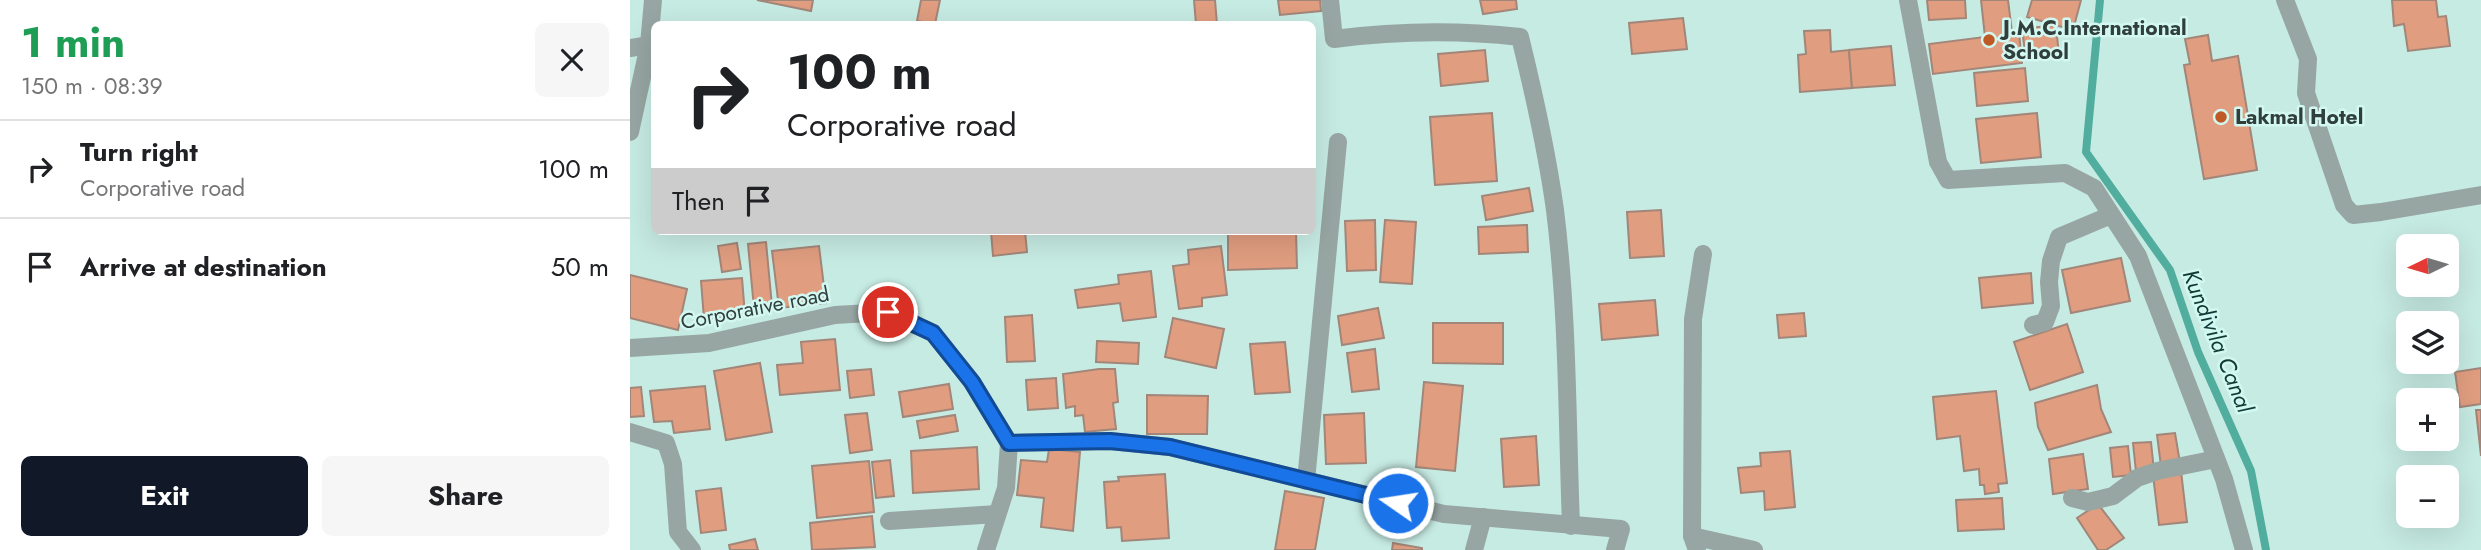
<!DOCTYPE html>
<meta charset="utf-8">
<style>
body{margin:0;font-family:Jost,sans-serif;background:#f6f6f6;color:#202124;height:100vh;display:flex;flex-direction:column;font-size:26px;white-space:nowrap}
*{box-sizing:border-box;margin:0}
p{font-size:23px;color:#757577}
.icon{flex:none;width:38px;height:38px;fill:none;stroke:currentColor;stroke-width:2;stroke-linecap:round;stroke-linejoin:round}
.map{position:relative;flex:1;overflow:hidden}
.side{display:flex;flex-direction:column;background:#fff;width:630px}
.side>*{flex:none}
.top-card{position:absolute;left:21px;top:21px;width:665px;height:214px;border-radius:10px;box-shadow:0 7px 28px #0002;background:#fff;color:#202124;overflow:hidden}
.needle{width:46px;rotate:265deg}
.tools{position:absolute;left:1766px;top:234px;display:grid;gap:14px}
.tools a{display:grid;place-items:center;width:63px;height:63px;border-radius:10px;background:#fff;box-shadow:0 7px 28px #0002;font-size:35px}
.pin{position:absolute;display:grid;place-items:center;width:60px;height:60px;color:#fff;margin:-30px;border:4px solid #fff;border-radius:50%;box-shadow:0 2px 7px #0007}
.me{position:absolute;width:77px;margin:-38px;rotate:283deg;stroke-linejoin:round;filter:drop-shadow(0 0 5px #0008)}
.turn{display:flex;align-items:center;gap:24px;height:147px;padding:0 21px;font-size:32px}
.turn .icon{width:91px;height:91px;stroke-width:2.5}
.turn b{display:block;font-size:49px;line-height:60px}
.then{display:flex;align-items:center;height:66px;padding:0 21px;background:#0003;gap:14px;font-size:26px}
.round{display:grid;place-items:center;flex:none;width:74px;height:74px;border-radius:10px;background:#f6f6f6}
.summary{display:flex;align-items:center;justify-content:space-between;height:119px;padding:0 21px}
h1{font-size:42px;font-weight:700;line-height:52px;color:#1e9e55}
.cta{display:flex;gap:14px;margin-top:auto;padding:14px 21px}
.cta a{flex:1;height:80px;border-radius:10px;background:#111827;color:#fff;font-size:28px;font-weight:700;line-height:80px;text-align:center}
.cta a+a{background:#f6f6f6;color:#202124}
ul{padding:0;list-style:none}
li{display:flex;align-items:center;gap:21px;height:98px;padding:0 21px;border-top:2px solid #e0e0e0}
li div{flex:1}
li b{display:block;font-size:26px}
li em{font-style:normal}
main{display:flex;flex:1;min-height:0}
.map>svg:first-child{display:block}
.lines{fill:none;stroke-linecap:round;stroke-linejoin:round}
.stream{stroke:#51ad9e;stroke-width:8}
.building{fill:#e09d7f;stroke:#a28679;stroke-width:2}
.street{stroke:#97a6a3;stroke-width:18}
.route-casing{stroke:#114b97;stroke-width:18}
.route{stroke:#1a73e8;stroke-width:12}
.poi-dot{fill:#bf5a26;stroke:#d3f8f1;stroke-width:2.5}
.labels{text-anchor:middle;stroke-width:5;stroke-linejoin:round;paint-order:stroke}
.poi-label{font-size:21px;font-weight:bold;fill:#303f3c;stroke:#d3f8f1;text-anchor:start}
.street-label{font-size:21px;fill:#303f3c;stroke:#d3f8f1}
.water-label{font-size:23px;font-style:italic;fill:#103b35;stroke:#d3f8f1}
</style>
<main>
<section class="side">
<div class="summary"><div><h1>1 min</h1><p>150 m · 08:39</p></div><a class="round"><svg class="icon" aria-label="close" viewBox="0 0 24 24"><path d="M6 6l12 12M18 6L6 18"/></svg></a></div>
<ul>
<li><svg class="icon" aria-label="right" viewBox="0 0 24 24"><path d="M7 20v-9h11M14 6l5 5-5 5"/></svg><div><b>Turn right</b><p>Corporative road</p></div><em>100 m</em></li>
<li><svg class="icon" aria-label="arrive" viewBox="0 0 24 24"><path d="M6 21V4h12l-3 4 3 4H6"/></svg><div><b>Arrive at destination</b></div><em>50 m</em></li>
</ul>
<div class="cta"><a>Exit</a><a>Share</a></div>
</section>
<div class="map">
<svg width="1851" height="550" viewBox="0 0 1851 550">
<rect width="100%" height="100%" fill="#c6ebe3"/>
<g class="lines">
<path class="stream" d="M1470 0 1456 152 1540 270 1568 352 1621 471 1636 550"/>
</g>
<g class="building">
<path d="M127 0H183L181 11Z"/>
<path d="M291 0H310L305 24 287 21Z"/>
<path d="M564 0H585L587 24H566Z"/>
<path d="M648 0H690L691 11 650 15Z"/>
<path d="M850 0H886L887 9 853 14Z"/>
<path d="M1297 0H1335L1336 18 1299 20Z"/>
<path d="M1351 0H1378L1382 32H1389L1392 63 1303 74 1299 44 1355 37Z"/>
<path d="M1402 0H1451L1443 30 1397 17Z"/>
<path d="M1762 0H1806L1808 17 1816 16 1820 46 1778 51 1774 24 1764 26Z"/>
<path d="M1053 18 1057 49 1002 54 999 23Z"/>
<path d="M1426 25 1429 56 1396 60 1392 29Z"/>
<path d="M1200 30 1201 52 1219 50 1222 88 1170 92 1168 55 1176 54 1174 31Z"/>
<path d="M1578 35 1582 61 1608 56 1627 170 1574 179 1554 65 1560 64 1555 39Z"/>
<path d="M1261 46 1265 85 1222 88 1219 50Z"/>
<path d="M855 50 858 81 811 86 808 54Z"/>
<path d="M1395 68 1398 101 1347 106 1344 73Z"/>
<path d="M862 113 867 181 805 185 800 117Z"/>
<path d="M1407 113 1411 157 1351 163 1346 119Z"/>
<path d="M899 188 903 211 856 220 852 196Z"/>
<path d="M1031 210 1034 256 1000 258 997 212Z"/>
<path d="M745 220 746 270 717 271 715 221Z"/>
<path d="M755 220 786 222 782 284 750 282Z"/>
<path d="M897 225 898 252 849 254 848 227Z"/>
<path d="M361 231H395L397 252 363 256Z"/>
<path d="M598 231H666L667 268 598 270Z"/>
<path d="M136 242 142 306 124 308 118 244Z"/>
<path d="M107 243 111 269 92 272 88 246Z"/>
<path d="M189 246 196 303 149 308 142 251Z"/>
<path d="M591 246 597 295 572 298V306L549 309 543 266 559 264 558 250Z"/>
<path d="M1491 258 1500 301 1441 313 1432 270Z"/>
<path d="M521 271 526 317 493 321 490 303 448 308 445 290 489 284 488 275Z"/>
<path d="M1401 273 1403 303 1352 308 1349 278Z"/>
<path d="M0 275 57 289 48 330 0 318Z"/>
<path d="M112 278 115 315 74 319 71 281Z"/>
<path d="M1025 300 1028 335 972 340 969 304Z"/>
<path d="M748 308 754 338 712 345 708 316Z"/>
<path d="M1174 313 1176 336 1149 338 1147 315Z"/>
<path d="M402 315 405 361 377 362 375 317Z"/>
<path d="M543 318 594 329 586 368 535 357Z"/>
<path d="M803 323H873V364L803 363Z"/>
<path d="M1437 324 1453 372 1400 390 1384 342Z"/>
<path d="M205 339 210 390 150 395 147 365 173 363 171 342Z"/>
<path d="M467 341 509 343 508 364 466 362Z"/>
<path d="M655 342 660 392 625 394 620 344Z"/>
<path d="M745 349 749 389 722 392 717 353Z"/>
<path d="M130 363 142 432 96 440 84 371Z"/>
<path d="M1851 368V404L1830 407 1825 372Z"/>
<path d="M241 369 244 395 220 398 217 371Z"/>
<path d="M469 369H485L488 402 483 403 486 429 455 432 453 415 445 416V406L436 408 433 374Z"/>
<path d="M426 378 428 408 398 410 396 380Z"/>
<path d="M794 382 833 386 825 471 786 467Z"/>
<path d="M319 384 323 409 273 417 269 392Z"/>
<path d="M1467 385 1471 409 1481 432 1418 450 1408 427 1405 403Z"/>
<path d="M75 386 80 429 44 433 42 421 24 422 20 391Z"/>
<path d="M11 387 14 416 0 417V388Z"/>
<path d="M1366 391 1377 483 1368 484 1369 492 1355 494 1354 485H1350L1349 469 1334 471 1330 436 1307 439 1303 397Z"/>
<path d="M517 395 578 396 577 434H517Z"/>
<path d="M1846 410H1851V456Z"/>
<path d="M237 413 242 450 220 453 215 415Z"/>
<path d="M734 413 736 463 696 464 694 415Z"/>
<path d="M325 415 328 431 290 438 287 421Z"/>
<path d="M1545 433 1550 463 1531 466 1527 435Z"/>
<path d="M906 436 909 485 874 487 871 439Z"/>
<path d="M1521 442 1524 471 1506 472 1503 443Z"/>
<path d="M1498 446 1501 475 1483 477 1480 448Z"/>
<path d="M347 447 349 489 283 493 281 451Z"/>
<path d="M419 449 450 452 443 531 411 527 414 498 387 495 391 460 417 462Z"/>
<path d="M1160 451 1165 507 1135 510 1134 491 1111 493 1108 468 1131 466 1130 453Z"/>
<path d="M1453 454 1458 489 1423 494 1419 459Z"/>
<path d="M260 460 264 496 246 498 242 462Z"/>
<path d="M239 461 244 512 187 518 182 466Z"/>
<path d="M1551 471 1557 522 1529 525 1523 475Z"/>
<path d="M535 474 539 538 492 541 491 527 477 528 474 482 489 481 488 477Z"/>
<path d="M91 488 96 530 71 533 66 491Z"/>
<path d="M655 491 694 498 685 550H645Z"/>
<path d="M1372 498 1374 529 1328 531 1326 500Z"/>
<path d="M1468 504 1494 538 1476 550H1468L1447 518Z"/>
<path d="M242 516 245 547 182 550 180 523Z"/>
<path d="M125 539 128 550H100L99 545Z"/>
<path d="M763 543 792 548V550H762Z"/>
</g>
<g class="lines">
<g class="street">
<path d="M700 0 704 39C766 31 828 30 890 37 904 94 917 152 925 210 938 315 937 421 941 526"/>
<path d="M1278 0 1308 162 1318 180 1435 173 1464 188 1508 256 1594 479 1614 550"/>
<path d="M1655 0 1678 59 1676 93 1714 205 1723 215 1751 212 1851 195"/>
<path d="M0 48 19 45"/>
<path d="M0 132 19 45 23 0"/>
<path d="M1403 325 1415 322 1421 306 1419 282 1421 261 1429 237 1481 215"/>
<path d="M0 348 79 343 205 315 258 312 303 333 342 382 379 443 376 488 356 550"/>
<path d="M0 432 36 443 43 464 48 532 62 550"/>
<path d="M379 443 480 441 540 447 814 514 991 529 985 550"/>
<path d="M676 481 708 142"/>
<path d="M1442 498 1458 502 1483 496 1507 478 1527 471 1586 459"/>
<path d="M259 521 367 514"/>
<path d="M1062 536 1124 550"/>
<path d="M844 550 853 517"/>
<path d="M1067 550 1062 536 1063 319 1073 254"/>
</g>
</g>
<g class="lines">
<defs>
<path id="route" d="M258 312 303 333 342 382 379 443 480 441 540 447 768 503"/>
</defs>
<use href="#route" class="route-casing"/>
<use href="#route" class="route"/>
</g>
<g class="poi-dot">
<circle cx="1359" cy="40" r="7"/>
<circle cx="1591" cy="117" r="7"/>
</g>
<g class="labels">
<g class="poi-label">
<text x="1373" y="35">J.M.C.International<tspan x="1373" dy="24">School</tspan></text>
<text x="1605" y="124">Lakmal Hotel</text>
</g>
<g class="street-label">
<text transform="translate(125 308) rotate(-11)" y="7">Corporative road</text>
</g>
<g class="water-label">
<text transform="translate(1588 341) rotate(68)" y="8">Kundivila Canal</text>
</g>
</g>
</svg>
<div class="tools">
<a><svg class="needle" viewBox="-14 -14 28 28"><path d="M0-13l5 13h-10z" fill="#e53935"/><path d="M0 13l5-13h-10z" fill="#757577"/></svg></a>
<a><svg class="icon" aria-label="layers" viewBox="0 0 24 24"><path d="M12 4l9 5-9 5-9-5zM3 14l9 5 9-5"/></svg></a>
<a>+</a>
<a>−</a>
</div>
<div class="pin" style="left:258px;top:312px;background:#d93025"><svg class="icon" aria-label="arrive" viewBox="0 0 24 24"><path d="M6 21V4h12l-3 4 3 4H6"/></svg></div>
<svg class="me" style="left:768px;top:503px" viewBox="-20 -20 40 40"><circle r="17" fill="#1a73e8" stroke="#fff" stroke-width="3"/><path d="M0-11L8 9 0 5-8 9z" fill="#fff"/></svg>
<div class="top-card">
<div class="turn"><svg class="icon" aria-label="right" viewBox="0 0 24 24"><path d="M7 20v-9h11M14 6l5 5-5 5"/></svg><div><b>100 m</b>Corporative road</div></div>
<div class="then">Then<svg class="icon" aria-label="arrive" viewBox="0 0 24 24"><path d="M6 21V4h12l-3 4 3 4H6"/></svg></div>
</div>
</div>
</main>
